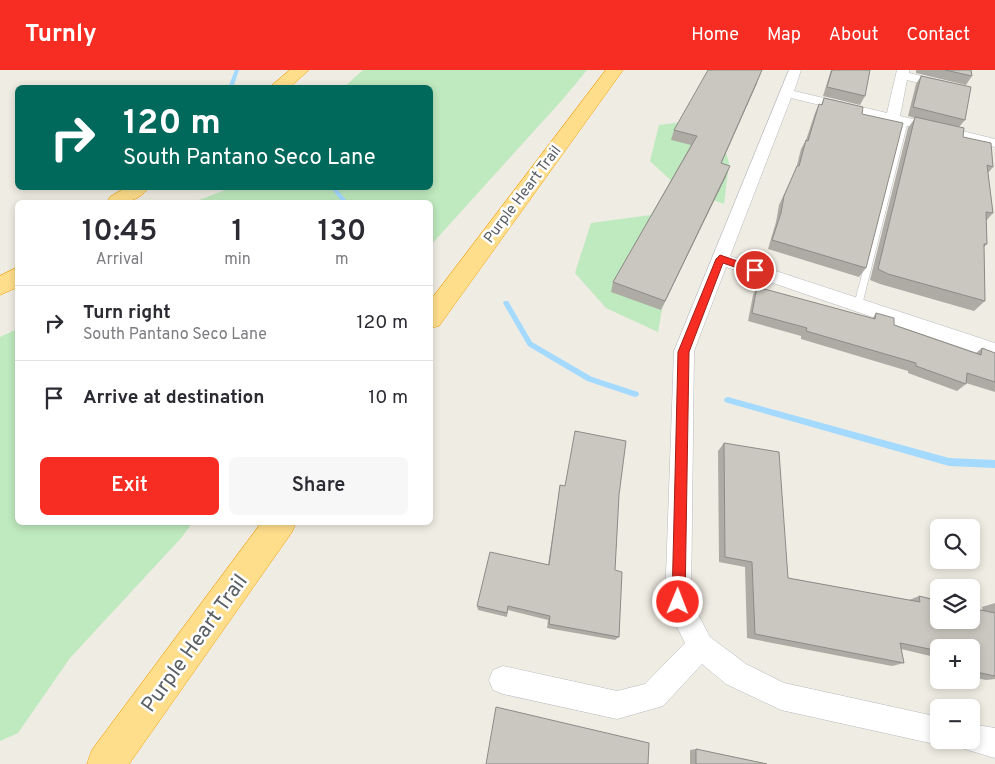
<!DOCTYPE html>
<meta charset="utf-8">
<style>
body{margin:0;font-family:Overpass,sans-serif;background:#f7f7f7;color:#2b2b33;height:100vh;display:flex;flex-direction:column;font-size:19px;white-space:nowrap}
*{box-sizing:border-box;margin:0}
p{font-size:16px;color:#7c7c81}
.icon{flex:none;width:28px;height:28px;fill:none;stroke:currentColor;stroke-width:2;stroke-linecap:round;stroke-linejoin:round}
.map{position:relative;flex:1;overflow:hidden}
.sheet{position:absolute;left:15px;top:130px;width:418px;height:325px;display:flex;flex-direction:column;background:#fff;border-radius:8px;box-shadow:0 2px 8px #0003}
.sheet>*{flex:none}
.hud{position:absolute;left:15px;top:15px;width:418px;height:105px;border-radius:8px;box-shadow:0 2px 8px #0003;background:#00695c;color:#fff;overflow:hidden}
.tools{position:absolute;left:930px;top:449px;display:grid;gap:10px}
.tools a{display:grid;place-items:center;width:50px;height:50px;border-radius:8px;background:#fff;box-shadow:0 2px 8px #0003;font-size:25px}
.pin{position:absolute;display:grid;place-items:center;width:42px;height:42px;color:#fff;margin:-21px;border:2px solid #fff;border-radius:50%;box-shadow:0 1px 5px #0007}
.me{position:absolute;width:55px;margin:-28px;rotate:1deg;stroke-linejoin:round;filter:drop-shadow(0 0 4px #0008)}
.turn{display:flex;align-items:center;gap:18px;height:105px;padding:0 25px;font-size:22px}
.turn .icon{width:65px;height:65px;stroke-width:2.5}
.turn b{display:block;font-size:35px;line-height:42px}
.eta{display:flex;justify-content:space-evenly;align-items:center;height:85px;text-align:center}
.eta b{font-size:30px;font-weight:600;line-height:35px}
.button{display:flex;gap:10px;margin-top:auto;padding:10px 25px}
.button a{flex:1;height:58px;border-radius:8px;background:#f72c22;color:#fff;font-size:20px;font-weight:600;line-height:58px;text-align:center}
.button a+a{background:#f7f7f7;color:#2b2b33}
ul{padding:0;list-style:none}
li{display:flex;align-items:center;gap:15px;height:75px;padding:0 25px;border-top:1px solid #e1e1e2}
li div{flex:1}
li b{display:block;font-size:19px}
li em{font-style:normal}
header{display:flex;align-items:center;gap:30px;box-sizing:border-box;height:70px;padding:0 25px;background:#f72c22;color:#fff}
header strong{font-size:24px}
nav{display:flex;gap:28px;margin-inline-start:auto;font-size:18px}
.map>svg:first-child{display:block}
.green{fill:#bfe9be}
.lines{fill:none;stroke-linecap:round;stroke-linejoin:round}
.stream{fill:#a4daff;fill-rule:evenodd}
.service-casing{stroke:#b6babf;stroke-width:1}
.minor-casing{stroke:#b6babf;stroke-width:1}
.motorway-casing{stroke:#f39f00;stroke-width:1}
.service{fill:#fff;fill-rule:evenodd}
.minor{fill:#fff;fill-rule:evenodd}
.motorway{fill:#ffde8b;fill-rule:evenodd}
.wall{fill:#aeaba5}
.shaded-wall{fill:#8d8b86}
.building{fill:#cac7c0;stroke:#8d8b86}
.route{fill:#f72c22;stroke:#a11d16}
.labels{text-anchor:middle;stroke-width:5;stroke-linejoin:round;paint-order:stroke}
.far-street-label{font-size:15px;fill:#5b6065;stroke:#fff}
.near-street-label{font-size:21px;fill:#5b6065;stroke:#fff}
</style>
<header>
<strong>Turnly</strong>
<nav><a>Home</a><a>Map</a><a>About</a><a>Contact</a></nav>
</header>
<div class="map">
<svg width="995" height="694" viewBox="0 0 995 694">
<rect width="100%" height="100%" fill="#efece3"/>
<g class="green">
<path d="M363 0H587L563 29 430 176V132H194L230 118H430V18L344 17Z"/>
<path d="M716 48 729 93 724 134 678 117 650 91 659 55Z"/>
<path d="M658 144 668 205 658 262 606 238 575 203 591 153Z"/>
<path d="M17 259 18 452 192 453 182 467 70 588 18 663 0 671V267Z"/>
</g>
<g class="lines">
<g class="stream">
<path d="M235 0H239L233 18H228Z"/>
<path d="M331 118H336L348 132H342Z"/>
<path d="M504 231H508L532 272 592 307 638 322 639 324 638 326 635 327 587 311 528 276 503 233Z"/>
<path d="M728 327 949 388 995 390V398L949 396 728 333 725 332 724 330 725 328Z"/>
</g>
<defs>
<path id="service" d="M905 49 908 51 862 235 858 238 854 235 902 51Z"/>
<g id="minor">
<path d="M789 0H801L794 21 887 43 897 0H909V3L952 13 954 16 947 20 907 10 900 46 995 69V77L791 28 730 186 995 273V289L726 197 694 281 691 531 710 567 746 594 784 613 939 647V670H950L939 675 781 640 726 614 702 594 663 636 617 649 503 624 493 620 489 610 493 600 503 596 617 621 645 614 685 573 665 533 674 281Z"/>
<path d="M971 654 995 658V688L961 678 957 670H971Z"/>
</g>
<g id="motorway">
<path d="M290 0H309L289 18H269Z"/>
<path d="M606 0H623L439 256 430 258V231Z"/>
<path d="M125 118H148C138 133 123 132 107 132L110 127Z"/>
<path d="M18 197V217L0 225V206Z"/>
<path d="M262 452H296L292 462 129 694H87L92 680Z"/>
</g>
</defs>
<use href="#service" class="service-casing"/>
<use href="#minor" class="minor-casing"/>
<use href="#motorway" class="motorway-casing"/>
<use href="#service" class="service"/>
<use href="#minor" class="minor"/>
<use href="#motorway" class="motorway"/>
</g>
<g class="wall">
<path d="M831 0H870L865 26 860 35 823 26Z"/>
<path d="M916 0H971L972 6 966 15 916 3Z"/>
<path d="M921 6 965 50 959 57 963 67 993 97 988 103 993 143 986 151 987 174 984 177 985 231 974 241 880 214 870 210 908 58 915 48 908 46 916 14Z"/>
<path d="M757 13 721 94 726 106 661 240 611 222 613 212 691 75 671 70 674 60Z"/>
<path d="M824 28 862 44 866 198 859 207 768 179 776 152 779 135 796 99 801 79 806 70 815 43 819 34 821 35Z"/>
<path d="M757 217 872 249 876 243 894 255 976 283 982 278 995 283V322L966 313V314L957 321 908 303V301L801 269V266L748 251 753 225Z"/>
<path d="M724 373 788 508 909 530 919 526 983 541 982 537 995 533V609L986 610 971 607V578H939V588L901 579 904 593 892 596 747 568 745 497 719 492 718 381Z"/>
<path d="M560 415 619 425 615 500 619 567 615 570 547 558 548 550 508 540 507 547 478 540 477 536 548 495Z"/>
<path d="M696 679 767 694H690V680Z"/>
</g>
<g class="shaded-wall">
<path d="M761 3 757 13 717 103 721 93Z"/>
<path d="M730 96 726 106 661 240 665 231Z"/>
</g>
<g class="building">
<path d="M708 0H762L721 93 730 96 665 231 613 212 697 66 674 60Z"/>
<path d="M832 0H870L865 26 827 17Z"/>
<path d="M945 0H971L972 6Z"/>
<path d="M921 6 971 17 965 50 913 37Z"/>
<path d="M824 28 863 37 862 44 903 53 866 198 772 170 781 143 784 126 797 96H799L806 70 808 71 819 34 822 35Z"/>
<path d="M915 47 964 58 963 67 991 73 993 97 987 95 993 143 986 142 987 174H984L985 231 888 204 878 199Z"/>
<path d="M757 217 875 249 876 243 894 248V255L981 285 982 278 995 283V312L967 303 966 314 916 296V293L806 261 807 258 752 243Z"/>
<path d="M575 361 626 371 619 425 615 500 622 502 619 567 549 554 550 546 508 536 507 543 477 536 490 482 549 495 560 415 565 416Z"/>
<path d="M724 373 779 382 788 508 920 532 919 526 939 531V550H971V538L995 543V606L976 602 974 589H971V578H939V581L900 573 904 593 755 564 752 492 725 487Z"/>
<path d="M496 637 649 673 648 694H486Z"/>
<path d="M696 679 767 694H696Z"/>
</g>
<path class="route" d="M720 185 758 198 759 200 755 204 723 193 689 282 685 532 683 537 678 539 674 537 672 532 678 282 716 189Z"/>
<g class="labels">
<g class="far-street-label">
<text transform="translate(522 124) rotate(-53)" y="5">Purple Heart Trail</text>
</g>
<g class="near-street-label">
<text transform="translate(194 573) rotate(-54)" y="7">Purple Heart Trail</text>
</g>
</g>
</svg>
<div class="tools">
<a><svg class="icon" aria-label="search" viewBox="0 0 24 24"><circle cx="10" cy="10" r="6"/><path d="M15 15l6 6"/></svg></a>
<a><svg class="icon" aria-label="layers" viewBox="0 0 24 24"><path d="M12 4l9 5-9 5-9-5zM3 14l9 5 9-5"/></svg></a>
<a>+</a>
<a>−</a>
</div>
<div class="pin" style="left:755px;top:200px;background:#d93025"><svg class="icon" aria-label="arrive" viewBox="0 0 24 24"><path d="M6 21V4h12l-3 4 3 4H6"/></svg></div>
<svg class="me" style="left:678px;top:532px" viewBox="-20 -20 40 40"><circle r="17" fill="#f72c22" stroke="#fff" stroke-width="3"/><path d="M0-11L8 9 0 5-8 9z" fill="#fff"/></svg>
<div class="hud">
<div class="turn"><svg class="icon" aria-label="right" viewBox="0 0 24 24"><path d="M7 20v-9h11M14 6l5 5-5 5"/></svg><div><b>120 m</b>South Pantano Seco Lane</div></div>
</div>
<section class="sheet">
<div class="eta">
<div><b>10:45</b><p>Arrival</p></div>
<div><b>1</b><p>min</p></div>
<div><b>130</b><p>m</p></div>
</div>
<ul>
<li><svg class="icon" aria-label="right" viewBox="0 0 24 24"><path d="M7 20v-9h11M14 6l5 5-5 5"/></svg><div><b>Turn right</b><p>South Pantano Seco Lane</p></div><em>120 m</em></li>
<li><svg class="icon" aria-label="arrive" viewBox="0 0 24 24"><path d="M6 21V4h12l-3 4 3 4H6"/></svg><div><b>Arrive at destination</b></div><em>10 m</em></li>
</ul>
<div class="button"><a>Exit</a><a>Share</a></div>
</section>
</div>
